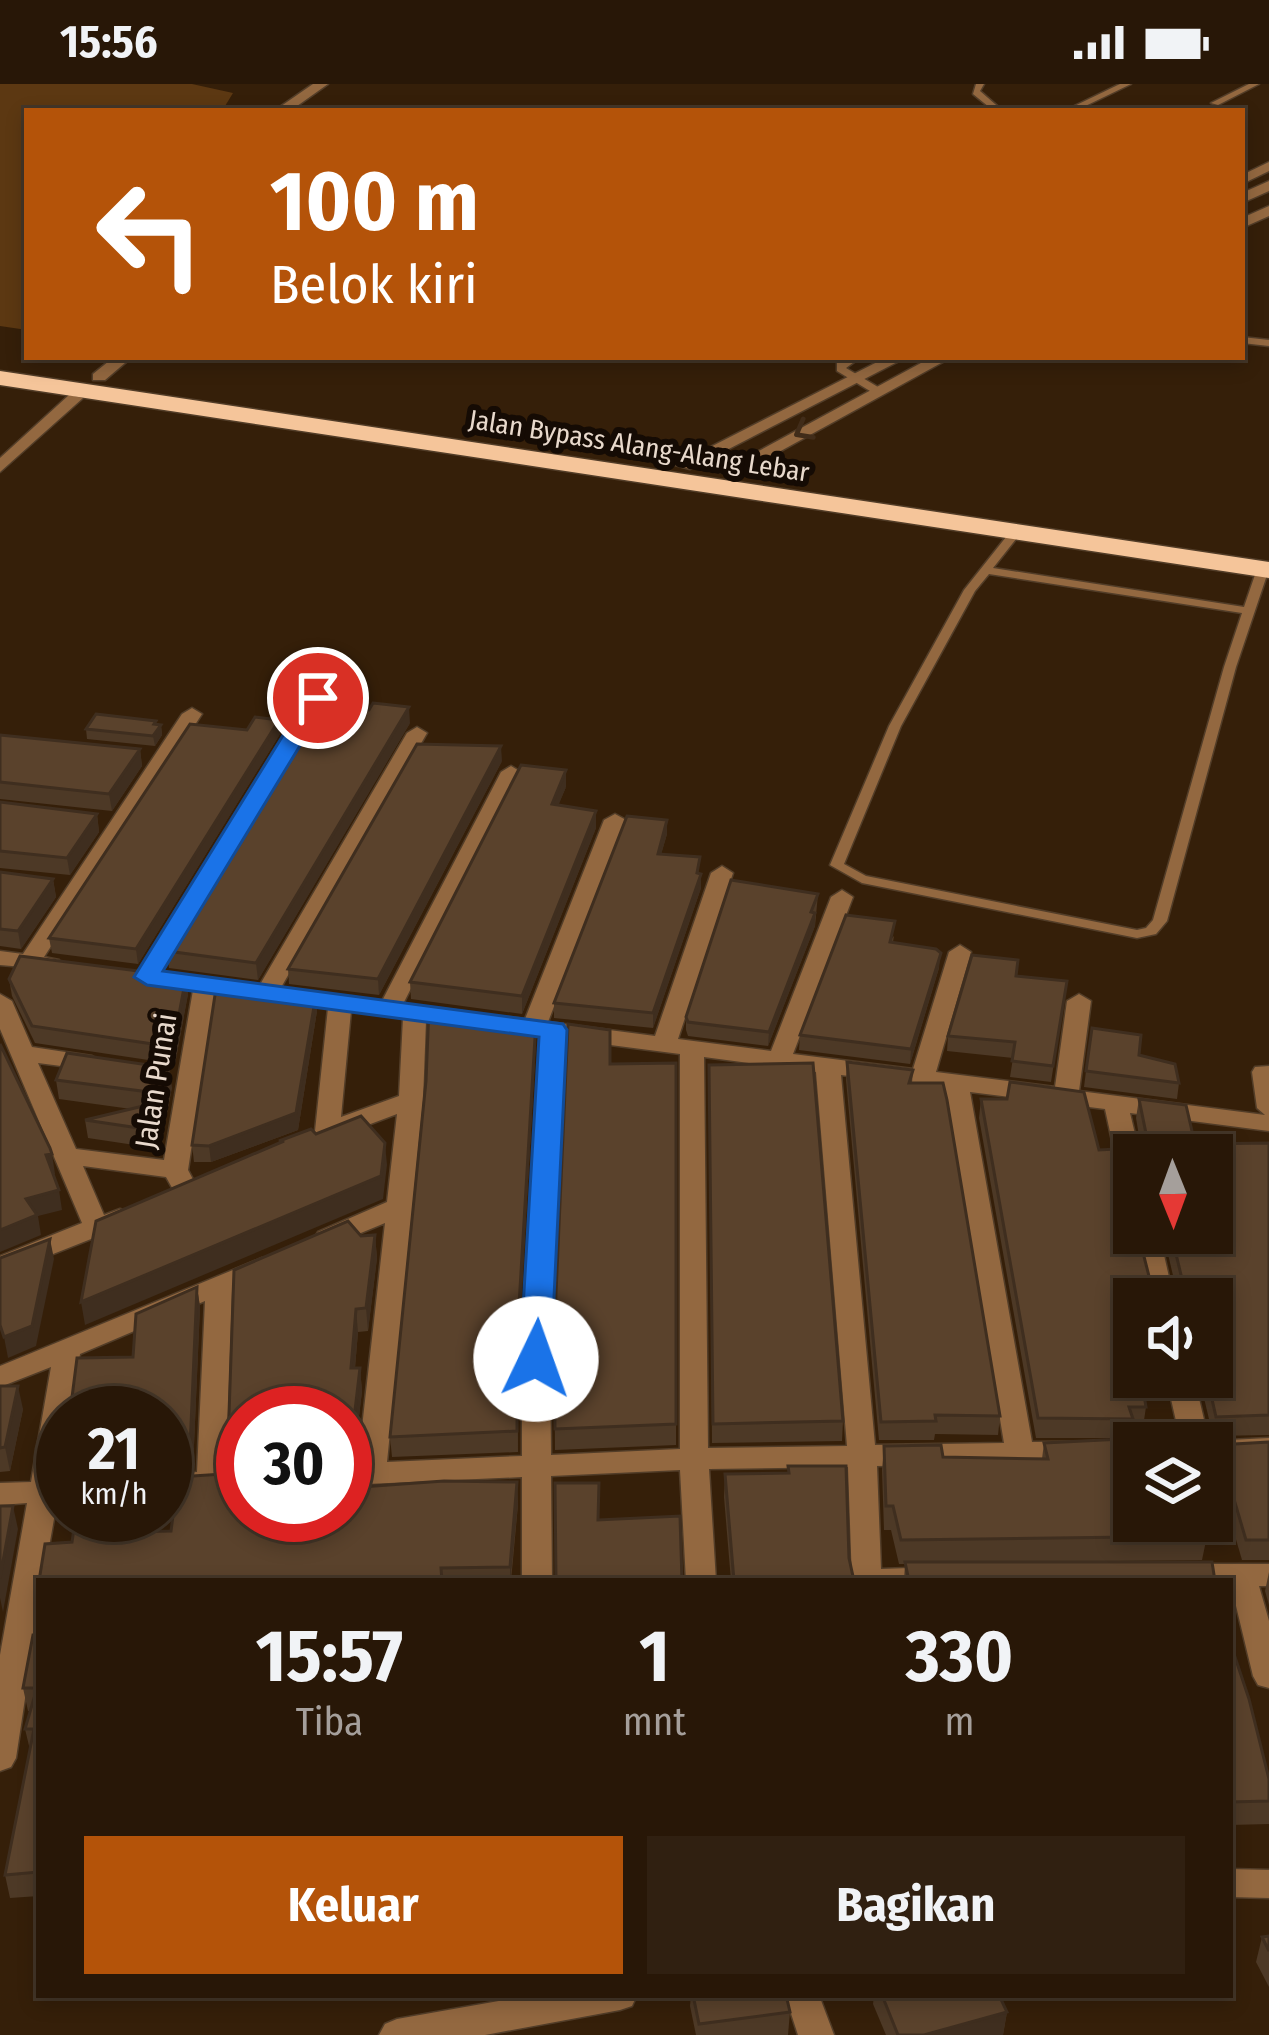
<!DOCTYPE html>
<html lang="id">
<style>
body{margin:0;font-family:"Fira Sans Condensed",sans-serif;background:#302011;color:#f1f3f6;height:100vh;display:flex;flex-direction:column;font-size:45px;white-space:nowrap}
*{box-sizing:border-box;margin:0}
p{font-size:39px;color:#a59f9b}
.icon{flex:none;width:66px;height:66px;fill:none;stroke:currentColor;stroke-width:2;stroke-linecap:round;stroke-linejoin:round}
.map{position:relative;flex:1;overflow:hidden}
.panel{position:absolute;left:36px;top:1494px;width:1197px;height:420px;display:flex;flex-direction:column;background:#281707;border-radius:0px;box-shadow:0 6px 18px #0003,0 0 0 3px #443628}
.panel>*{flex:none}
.hud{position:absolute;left:24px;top:24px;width:1221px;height:252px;border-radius:0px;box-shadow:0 6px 18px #0003,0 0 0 3px #443628;background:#b45309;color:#fff;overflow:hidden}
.needle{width:78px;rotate:179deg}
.controls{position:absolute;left:1113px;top:1050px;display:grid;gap:24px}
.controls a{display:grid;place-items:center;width:120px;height:120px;border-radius:0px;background:#281707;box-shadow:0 6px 18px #0003,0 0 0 3px #443628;font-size:60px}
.speed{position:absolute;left:36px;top:1302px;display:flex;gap:24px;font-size:60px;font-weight:700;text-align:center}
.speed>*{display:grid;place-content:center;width:156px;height:156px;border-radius:50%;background:#281707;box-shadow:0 6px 18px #0003,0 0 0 3px #443628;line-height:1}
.speed small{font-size:30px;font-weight:400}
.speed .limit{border:18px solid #d22;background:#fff;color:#111}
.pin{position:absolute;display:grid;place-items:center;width:102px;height:102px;color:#fff;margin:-51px;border:6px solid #fff;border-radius:50%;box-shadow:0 3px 12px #0007}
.me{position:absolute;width:132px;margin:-66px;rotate:3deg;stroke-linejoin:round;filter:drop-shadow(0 0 9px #0008)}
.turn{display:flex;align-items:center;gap:42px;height:252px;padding:0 48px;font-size:54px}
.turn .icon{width:156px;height:156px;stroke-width:2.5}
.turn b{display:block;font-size:84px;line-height:102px}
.eta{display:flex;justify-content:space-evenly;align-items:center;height:204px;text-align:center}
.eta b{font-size:72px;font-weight:700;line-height:84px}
.button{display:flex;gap:24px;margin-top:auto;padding:24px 48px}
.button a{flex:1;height:138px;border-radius:0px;background:#b45309;color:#fff;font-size:48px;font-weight:700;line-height:138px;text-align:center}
.button a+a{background:#302011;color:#f1f3f6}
.status{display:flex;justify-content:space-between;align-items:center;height:84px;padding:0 60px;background:#281707;direction:ltr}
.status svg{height:33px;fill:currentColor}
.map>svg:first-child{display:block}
.green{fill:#5c3812}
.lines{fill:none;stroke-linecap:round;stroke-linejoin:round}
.service-casing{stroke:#523d28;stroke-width:3}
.minor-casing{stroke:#523d28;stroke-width:3}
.tertiary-casing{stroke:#523d28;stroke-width:3}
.trunk-casing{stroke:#523d28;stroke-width:3}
.service{fill:#936840;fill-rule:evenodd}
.minor{fill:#936840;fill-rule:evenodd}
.tertiary{fill:#936840;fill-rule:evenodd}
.trunk{fill:#f5c59a;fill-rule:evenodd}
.wall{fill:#4d3926}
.shaded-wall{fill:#3f2e1f}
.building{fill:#5a422c;stroke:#3f2e1f;stroke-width:3}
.oneway{stroke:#412c19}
.route{fill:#1a73e8;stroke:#114b97;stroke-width:3}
.labels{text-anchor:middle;stroke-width:12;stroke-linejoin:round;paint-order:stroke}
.far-street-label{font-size:27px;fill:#e8d9cc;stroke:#150b04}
.street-label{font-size:30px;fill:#e8d9cc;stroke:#150b04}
</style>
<div class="status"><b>15:56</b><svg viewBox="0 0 49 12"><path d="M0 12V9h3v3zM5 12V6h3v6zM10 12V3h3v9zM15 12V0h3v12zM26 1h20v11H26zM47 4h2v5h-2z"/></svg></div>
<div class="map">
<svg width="1269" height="1951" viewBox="0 0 1269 1951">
<rect width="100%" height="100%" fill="#351f09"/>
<path class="green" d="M0 0H192L233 9 222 27H27V246L0 242Z"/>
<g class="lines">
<defs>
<g id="service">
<path d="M976 0H984L980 7 1003 27H994L973 10Z"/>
<path d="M1120 0H1131L1075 27H1064Z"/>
<path d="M1249 0H1259L1218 21 1211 19Z"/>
<path d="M1242 253 1269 256V262L1242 259Z"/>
<path d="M849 273H861L846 284 883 306V310H875L837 287V279Z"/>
<path d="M1014 447 1020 450 993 484 1244 523 1257 485 1263 482 1269 485 1236 583 1167 837 1156 850 1137 854 862 799 830 781 889 642 964 506 1010 448ZM989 490 1242 529 1224 583 1153 836 1146 844 1137 846 866 792 844 780 901 642 975 507Z"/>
</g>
<g id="minor">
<path d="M313 0H328L290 27H274Z"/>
<path d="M1269 78V87L1242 100V91Z"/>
<path d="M1269 97V107L1242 119V109Z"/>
<path d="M1269 122V132L1242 144V134Z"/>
<path d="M114 273H132L105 296H93V290Z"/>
<path d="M887 273H907L690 385 675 381Z"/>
<path d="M932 273H952L735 392 720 388Z"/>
<path d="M318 608 328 614 162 888 248 899 258 904 407 649 417 643 427 649 279 907 288 905 382 917 501 688 511 682 521 688 403 920 462 927 474 934 462 941 426 937 423 1016 387 1378 522 1372V1275L541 951 500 945 496 940 508 933 525 935 604 736 615 730 626 736 548 938 655 952 711 789 722 782 733 789 678 955 771 967 831 813 842 806 853 813 793 970 913 985 949 868 960 861 971 868 936 988 1055 1003 1067 917 1079 910 1091 917 1079 1007 1265 1031 1257 1024 1252 988 1255 983 1269 982V1047L1130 1029 1140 1071H1134V1106L1121 1098 1105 1025 970 1008 1032 1358 1134 1357 1142 1359H1134V1377L877 1382 881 1485 937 1483 948 1487 951 1497H852L848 1383 709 1385 716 1497H686L680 1386 551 1392 552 1497H522V1393L345 1401V1379H358L385 1139 327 1163 314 1154 318 1148 387 1118 397 1030 336 1053H318L315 1047 328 924 288 919 276 912 267 916 256 911 215 909 188 1086 197 1103 193 1109H175L166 1093 83 1082 104 1131 120 1125 129 1128 133 1134 129 1140 0 1191V1172L82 1139 0 945V910L12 917 32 963 92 972 104 979 92 986 38 979 76 1065 164 1076 193 906 147 900 135 893 308 614ZM351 927 403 934 399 1012 341 1033ZM564 955 680 970V1365L551 1371 550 1275ZM704 973 816 988 847 1362 708 1364ZM841 991 945 1004 1004 1359 875 1361Z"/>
<path d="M192 624 202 630 44 873 59 876 62 881 59 886 0 881V867L23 870 182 630Z"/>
<path d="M1134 1147 1159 1149 1174 1215H1148Z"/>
<path d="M262 1174 271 1177 275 1183 271 1189 232 1206 226 1386 243 1385V1407L165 1412V1390L197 1388 205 1217 80 1270 71 1329H63V1417L57 1418 43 1497H39V1522L16 1674 11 1683 0 1687V1571L27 1419 0 1421V1399L31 1398 51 1283 0 1303V1282Z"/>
<path d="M1166 1293H1194L1209 1357 1269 1354V1374L1212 1376V1359H1181Z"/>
<path d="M1181 1480H1269V1502H1259L1269 1537V1604L1258 1601 1253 1592 1230 1497H1169L1166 1491 1170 1483Z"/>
<path d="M1230 1785 1269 1786V1814L1230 1813Z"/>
<path d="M533 1911H637L632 1922 620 1926 485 1951H379L385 1940 397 1935Z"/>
<path d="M785 1911H819L834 1951H798Z"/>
</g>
<path id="tertiary" d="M69 311 83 314 0 388V374Z"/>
<path id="trunk" d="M0 287 1269 478V494L0 301Z"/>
</defs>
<use href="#service" class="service-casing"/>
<use href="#minor" class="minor-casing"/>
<use href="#tertiary" class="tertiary-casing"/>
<use href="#trunk" class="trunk-casing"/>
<use href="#service" class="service"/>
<use href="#minor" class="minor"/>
<use href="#tertiary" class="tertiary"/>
<use href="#trunk" class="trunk"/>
</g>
<g class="wall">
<path d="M279 636 280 650 138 880 52 869 49 854 247 646Z"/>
<path d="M410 639 258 896 169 884 167 867Z"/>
<path d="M157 640 161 641 162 651 155 662 87 655 86 645Z"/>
<path d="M0 651 140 665 142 682 112 727 0 715Z"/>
<path d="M502 677 379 911 289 900 288 885Z"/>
<path d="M566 703 558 721 596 727V744L522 930 411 915 410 898Z"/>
<path d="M0 718 97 730 99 748 70 791 0 784Z"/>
<path d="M667 736V750L661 770 701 790V804L653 944 554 934V919Z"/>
<path d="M0 788 53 795 56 813 21 865 0 862Z"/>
<path d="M818 810 815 842 768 962 688 952 686 946V933Z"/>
<path d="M894 852 893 858 939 884 910 980 799 966 800 951Z"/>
<path d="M1016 892 1067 897 1051 998 1010 993 1013 974 947 967 948 952Z"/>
<path d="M186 893 188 910 175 980 35 959 12 912 9 895Z"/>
<path d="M316 911 317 927 298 1046 211 1078H194L192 1061Z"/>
<path d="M536 956 518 1275V1368L392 1373 390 1353 426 997Z"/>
<path d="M1139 971 1179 999 1177 1015 1084 1003 1086 987Z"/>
<path d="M847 978 913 986 912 999 1000 1332 998 1351 935 1350 934 1356H879L846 996Z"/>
<path d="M676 979V1361L555 1366 554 1254 611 980Z"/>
<path d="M709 981 843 1337 842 1357 712 1359Z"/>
<path d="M56 996 172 1003 167 1029H166L161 1065 88 1054 85 1036 131 1025 59 1015Z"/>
<path d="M981 1015 1099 1066 1134 1149 1151 1200H1175L1163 1149H1212L1141 1064 1136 1034 1139 1015 1195 1060 1269 1059V1351L1213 1352 1199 1293H1212V1215H1134V1293L1146 1323 1143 1343H1131L1130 1354H1036L979 1034Z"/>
<path d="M348 1137 361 1152 375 1151 377 1174 368 1247 358 1248 355 1284H360L362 1307 354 1375 345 1376V1329H243V1381H231L228 1359 234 1186Z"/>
<path d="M197 1203 200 1223 193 1384 165 1385V1329L133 1273Z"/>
<path d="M0 1302 23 1325 10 1387 0 1388Z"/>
<path d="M1269 1358V1476H1242L1214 1380 1218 1361Z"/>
<path d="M1044 1359H1134L1207 1452 1202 1476 1036 1478 1215 1497H904L905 1480H899L891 1446H884L882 1386 884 1362 943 1373 1042 1375Z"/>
<path d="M725 1390 849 1474 854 1497H731L724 1413Z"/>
<path d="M517 1398 518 1421 511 1497H39L72 1458 76 1431H125V1447H171L243 1431Z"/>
<path d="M1269 1488V1521L1265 1507Z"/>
<path d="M39 1551V1812L10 1814 5 1791 30 1666 25 1645 30 1627H28L23 1604Z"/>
<path d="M1230 1558 1269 1695V1740L1230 1741Z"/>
<path d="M1269 1852V1903L1256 1878 1262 1853Z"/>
<path d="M691 1911H786L790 1928 788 1951H696L690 1922Z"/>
<path d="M874 1911H999L1007 1928 1003 1951H886L873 1920Z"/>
</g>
<g class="shaded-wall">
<path d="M409 623 410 639 258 896 256 879Z"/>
<path d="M279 636 280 650 138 880 136 865Z"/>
<path d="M156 637 157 646 161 641 162 651 155 662 153 652Z"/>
<path d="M501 662 502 677 379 911 378 895Z"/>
<path d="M140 665 142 682 112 727 109 710Z"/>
<path d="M566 686V703L552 737V720Z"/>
<path d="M596 727V744L522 930V912Z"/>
<path d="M97 730 99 748 70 791 67 774Z"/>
<path d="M667 736V750L657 785 658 770Z"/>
<path d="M700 773 697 802 701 790V804L653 944V929Z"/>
<path d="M53 795 56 813 21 865 18 847Z"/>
<path d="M815 829V842L768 962 769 948Z"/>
<path d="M941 869 939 884 910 980 911 965Z"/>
<path d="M186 893 188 910 175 980 173 963Z"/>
<path d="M316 911 317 927 298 1046 211 1078 209 1062Z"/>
<path d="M536 937V956L518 1275V1368L517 1255Z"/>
<path d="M169 984 172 1003 167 1029 165 1010Z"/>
<path d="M164 1017 166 1035 161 1065 159 1047Z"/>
<path d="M385 1059 387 1081 383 1115 85 1241 81 1218Z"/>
<path d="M52 1070 55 1090 50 1091 46 1071Z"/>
<path d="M59 1106 62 1126 38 1132 41 1151 0 1168V1146L26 1115Z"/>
<path d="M375 1151 377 1174 368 1247 366 1224Z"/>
<path d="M50 1155 54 1175 36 1262 8 1274 4 1253Z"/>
<path d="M197 1203 200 1223 193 1384 190 1364Z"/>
<path d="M356 1225 358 1248 353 1307 351 1284Z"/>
<path d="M360 1284 362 1307 354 1375 352 1352Z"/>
<path d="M18 1302 23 1325 10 1387 5 1363Z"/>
<path d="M238 1389 242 1412 239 1437 235 1414Z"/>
<path d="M517 1398 518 1421 510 1497V1483Z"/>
<path d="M13 1422 18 1445 3 1528 0 1514V1494Z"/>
<path d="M120 1431H125L126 1438 122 1470 118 1448Z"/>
<path d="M1007 1928 1003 1951H924Z"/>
</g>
<g class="building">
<path d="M373 619 409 623 256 879 167 867 308 637 316 638 323 623 369 626Z"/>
<path d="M96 630 156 637 154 640 161 641 153 652 86 645Z"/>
<path d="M255 633 279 636 136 865 49 854 190 640 247 646Z"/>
<path d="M0 651 140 665 109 710 0 698Z"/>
<path d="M417 660 501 662 378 895 288 885Z"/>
<path d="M521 681 566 686 552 720 596 727 522 912 410 898Z"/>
<path d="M0 718 97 730 67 774 0 767Z"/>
<path d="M627 732 667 736 658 770 700 773 697 789 701 790 653 929 554 919Z"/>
<path d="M0 788 53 795 18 847 0 845Z"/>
<path d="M731 796 818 810 811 828 815 829 769 948 688 938 686 933Z"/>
<path d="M846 831 895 837 890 858 936 865 941 869 911 965 800 951Z"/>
<path d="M972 871 1018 876 1016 892 1067 897 1053 982 1012 977 1015 958 948 952Z"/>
<path d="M20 872 186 893 173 963 32 942 9 895Z"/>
<path d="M217 898 316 911 296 1029 209 1062 192 1061Z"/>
<path d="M429 923 536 937 517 1255V1347L390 1353 426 997Z"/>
<path d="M568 940 610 946V980L676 979V1340L555 1345 554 1254Z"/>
<path d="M1092 944 1141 951 1139 971 1175 980 1179 999 1086 987Z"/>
<path d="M0 960 50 1064 52 1070 46 1071 59 1106 26 1115 37 1131 0 1146Z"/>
<path d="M67 969 169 984 165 1010 56 996Z"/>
<path d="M847 978 913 986 909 999H943L947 1016 1000 1332 935 1331 936 1337 881 1338Z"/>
<path d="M813 979 843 1337 713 1340 709 981Z"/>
<path d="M1010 998 1084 1008 1099 1066 1116 1065 1121 1083 1134 1089V1149H1138L1151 1200H1177L1182 1195 1171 1149H1212V1071H1140L1141 1064H1149L1139 1015 1186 1021 1195 1060 1269 1059V1331L1216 1333 1207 1293H1212V1215H1134V1293H1141L1146 1323H1129L1133 1335 1038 1334 981 1015H1007Z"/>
<path d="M164 1017 159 1047 85 1036Z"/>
<path d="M361 1032 385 1059 381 1092 81 1218 96 1137 284 1057H279L311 1045 316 1050Z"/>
<path d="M348 1137 361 1152 375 1151 366 1224 356 1225 351 1284H360L352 1352 345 1353V1329H243V1359H228L234 1186Z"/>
<path d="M50 1155 32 1242 4 1253 0 1241V1174Z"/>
<path d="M197 1203 190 1364 165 1365V1329H70L77 1274 133 1273 136 1230Z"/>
<path d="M0 1302H18L5 1363 0 1364Z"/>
<path d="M1142 1354 1144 1359H1134V1437H1204L1207 1452 901 1456 893 1422H886L884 1362 941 1361 943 1373 1048 1375 1044 1359Z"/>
<path d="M1269 1358V1456H1246L1218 1361Z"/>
<path d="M788 1382H846L849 1474 854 1497H734L725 1390 789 1389Z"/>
<path d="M238 1389 235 1414H243V1431H345V1410H347V1404L444 1397 517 1398 510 1483 441 1484 442 1497H39L45 1460 72 1458 76 1431H120L118 1448 171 1447 178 1393Z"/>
<path d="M555 1399H599L598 1436 680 1432 682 1497H556Z"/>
<path d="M0 1422H13L0 1494Z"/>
<path d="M905 1478H1212L1215 1497H909Z"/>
<path d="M33 1551H39V1788L5 1791 34 1645H25L37 1604H23Z"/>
<path d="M1230 1558 1249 1615 1269 1695V1717L1230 1718Z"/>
<path d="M1269 1852V1867L1262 1853Z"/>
<path d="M693 1911H786L790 1928 699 1940Z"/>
<path d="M882 1911H999L1007 1928 924 1951H898Z"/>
</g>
<defs><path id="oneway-chevron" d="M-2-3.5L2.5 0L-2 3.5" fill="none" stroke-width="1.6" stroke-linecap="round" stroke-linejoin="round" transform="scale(3)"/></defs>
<use class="oneway" href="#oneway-chevron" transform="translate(803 347) rotate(151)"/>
<path class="route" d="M318 607 329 614 163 887 563 940 567 946 551 1275 547 1282H525L520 1275 539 953 147 901 134 893 306 614Z"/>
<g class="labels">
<g class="far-street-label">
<text transform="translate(639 362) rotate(9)" y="9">Jalan Bypass Alang-Alang Lebar</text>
</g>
<g class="street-label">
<text transform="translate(156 997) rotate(-81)" y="10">Jalan Punai</text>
</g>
</g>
</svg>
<div class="controls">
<a><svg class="needle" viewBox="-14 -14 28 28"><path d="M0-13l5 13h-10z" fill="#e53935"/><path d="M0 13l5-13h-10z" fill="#a59f9b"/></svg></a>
<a><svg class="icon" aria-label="sound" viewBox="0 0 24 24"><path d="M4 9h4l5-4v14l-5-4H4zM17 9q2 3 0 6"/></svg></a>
<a><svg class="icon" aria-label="layers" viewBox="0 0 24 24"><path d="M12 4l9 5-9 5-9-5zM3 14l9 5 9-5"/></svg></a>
</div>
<div class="speed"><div>21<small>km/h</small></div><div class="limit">30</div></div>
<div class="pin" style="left:318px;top:614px;background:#d93025"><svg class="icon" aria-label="arrive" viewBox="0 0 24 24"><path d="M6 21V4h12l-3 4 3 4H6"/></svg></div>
<svg class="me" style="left:536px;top:1275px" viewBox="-20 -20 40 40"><circle r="19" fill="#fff"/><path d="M0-13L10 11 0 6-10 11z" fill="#1a73e8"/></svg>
<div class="hud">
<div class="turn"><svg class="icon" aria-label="left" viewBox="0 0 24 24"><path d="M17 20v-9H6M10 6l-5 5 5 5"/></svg><div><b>100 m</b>Belok kiri</div></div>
</div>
<section class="panel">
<div class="eta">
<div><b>15:57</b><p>Tiba</p></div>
<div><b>1</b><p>mnt</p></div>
<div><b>330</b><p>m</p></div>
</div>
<div class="button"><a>Keluar</a><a>Bagikan</a></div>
</section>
</div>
